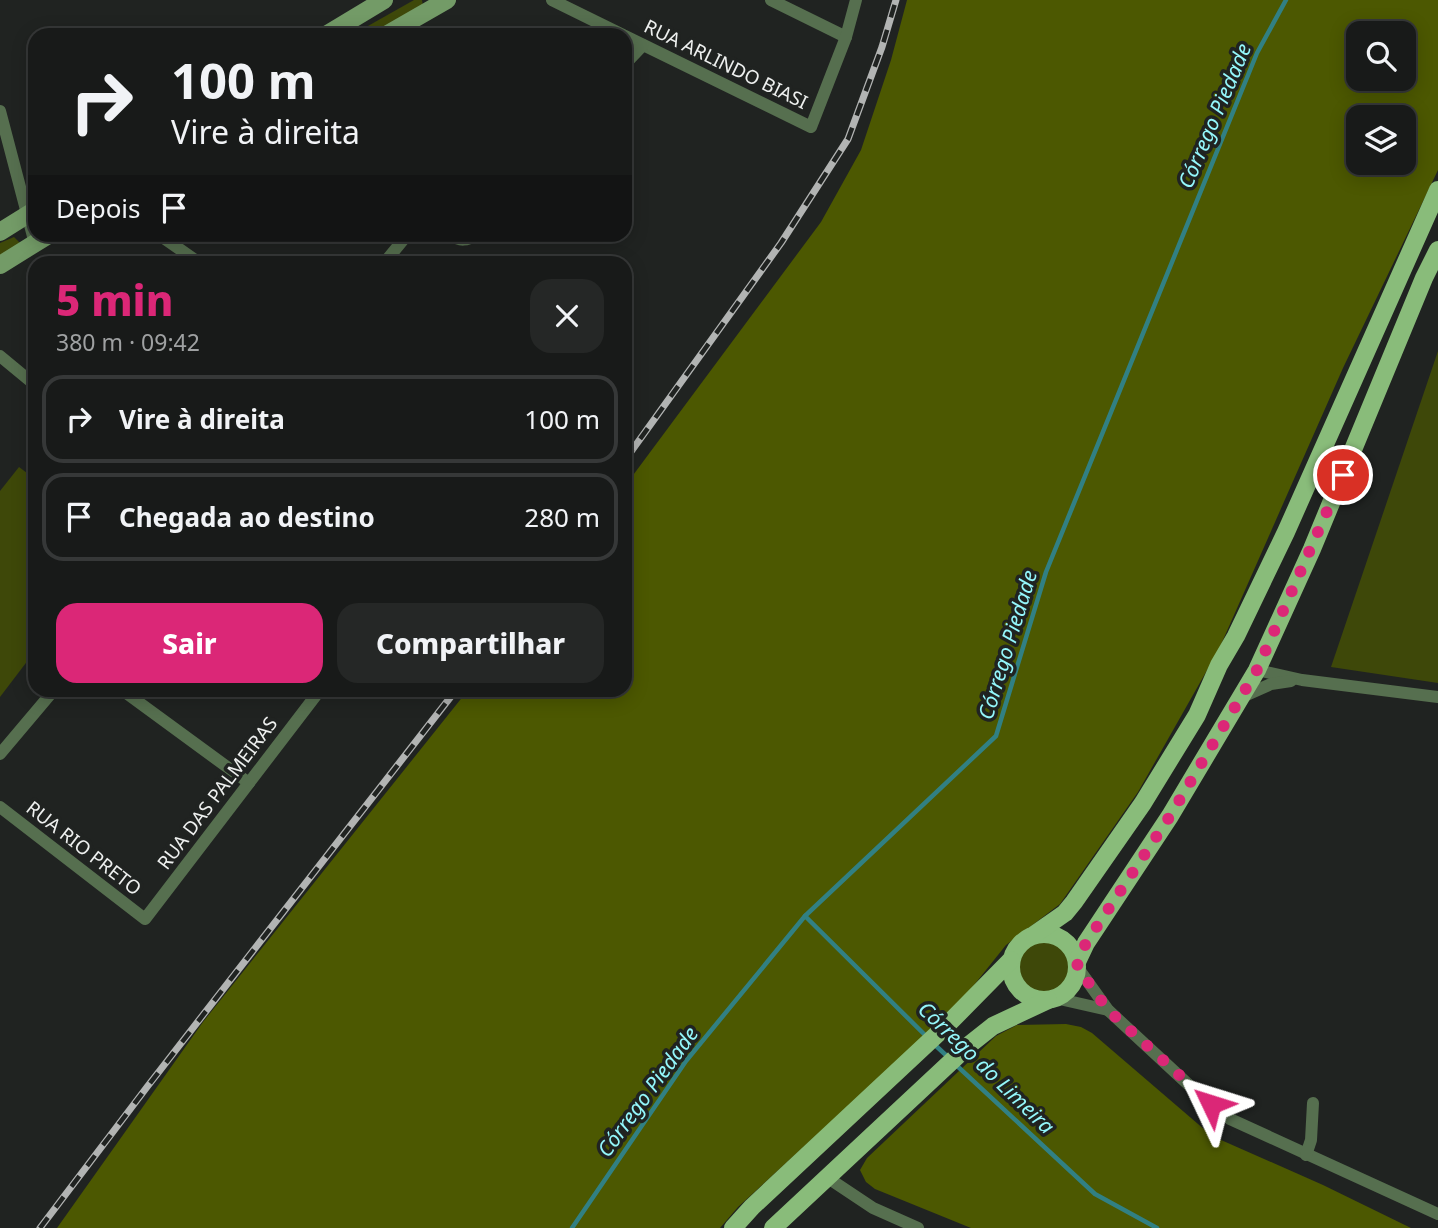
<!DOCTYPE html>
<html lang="pt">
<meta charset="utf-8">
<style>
body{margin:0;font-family:"Noto Sans",sans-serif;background:#252726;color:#f1f3f6;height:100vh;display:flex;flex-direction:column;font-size:26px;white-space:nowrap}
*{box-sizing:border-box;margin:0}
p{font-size:23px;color:#9fa1a2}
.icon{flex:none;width:38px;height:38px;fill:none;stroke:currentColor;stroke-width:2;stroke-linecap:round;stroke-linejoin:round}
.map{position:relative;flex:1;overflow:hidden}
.details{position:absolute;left:28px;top:256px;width:604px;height:441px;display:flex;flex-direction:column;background:#181a19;border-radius:21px;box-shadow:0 4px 18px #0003,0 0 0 2px #363838}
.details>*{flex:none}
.guide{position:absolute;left:28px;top:28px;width:604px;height:214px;border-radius:21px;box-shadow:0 4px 18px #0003,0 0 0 2px #363838;background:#181a19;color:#f1f3f6;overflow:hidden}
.buttons{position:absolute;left:1346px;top:21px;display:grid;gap:14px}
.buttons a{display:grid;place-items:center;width:70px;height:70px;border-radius:14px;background:#181a19;box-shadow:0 4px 18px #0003,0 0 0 2px #363838;font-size:35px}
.pin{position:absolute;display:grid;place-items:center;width:60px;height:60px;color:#fff;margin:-30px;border:4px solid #fff;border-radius:50%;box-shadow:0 2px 7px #0007}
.me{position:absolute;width:77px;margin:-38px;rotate:311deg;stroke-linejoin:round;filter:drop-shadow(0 0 5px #0008)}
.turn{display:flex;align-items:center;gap:24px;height:147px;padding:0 28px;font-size:32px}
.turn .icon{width:91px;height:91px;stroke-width:2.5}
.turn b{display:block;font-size:49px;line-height:60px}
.then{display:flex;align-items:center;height:66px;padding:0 28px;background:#0003;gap:14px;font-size:26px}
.round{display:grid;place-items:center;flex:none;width:74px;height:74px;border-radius:21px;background:#252726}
.summary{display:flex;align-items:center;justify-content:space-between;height:119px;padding:0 28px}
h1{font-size:42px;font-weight:800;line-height:52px;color:#db2777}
.cta{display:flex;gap:14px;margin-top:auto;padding:14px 28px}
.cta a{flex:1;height:80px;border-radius:21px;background:#db2777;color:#fff;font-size:28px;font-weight:800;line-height:80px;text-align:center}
.cta a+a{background:#252726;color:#f1f3f6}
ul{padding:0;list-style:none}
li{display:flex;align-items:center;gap:21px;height:88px;margin:0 14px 10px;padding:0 14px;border:4px solid #363838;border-radius:21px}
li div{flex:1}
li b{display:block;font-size:26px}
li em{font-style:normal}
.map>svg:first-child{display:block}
.green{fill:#3e4809}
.forest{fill:#4c5801;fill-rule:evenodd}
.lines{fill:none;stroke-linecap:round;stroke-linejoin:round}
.stream{stroke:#318083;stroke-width:4.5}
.street{stroke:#566f4f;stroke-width:12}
.secondary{stroke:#739b67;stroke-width:18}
.primary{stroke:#89bc7a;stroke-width:18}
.rail-casing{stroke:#b2b4b3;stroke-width:7}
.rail{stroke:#202321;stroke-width:4.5;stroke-dasharray:13;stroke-linecap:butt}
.route{stroke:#db2777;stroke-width:12;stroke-dasharray:0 21.6}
.labels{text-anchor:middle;stroke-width:7;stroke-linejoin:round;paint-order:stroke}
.street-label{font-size:19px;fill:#eef0ef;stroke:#202321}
.water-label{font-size:21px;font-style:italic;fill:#94f7fb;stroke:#202321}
</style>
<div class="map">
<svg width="1438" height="1228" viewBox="0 0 1438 1228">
<rect width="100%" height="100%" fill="#202321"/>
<g class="green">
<path d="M414 0H422L423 7 374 35H352Z"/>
<path d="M14 237 20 243 0 257V243Z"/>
<path d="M1438 351V683L1331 667Z"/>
<path d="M19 467 35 479V651L0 697V491Z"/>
<circle cx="1044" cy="967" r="30"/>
</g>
<g class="forest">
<path d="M907 0H1438V170L1343 368 1219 649 1138 792 1060 904 1006 945 958 1005 738 1207 720 1228H57L203 1022 468 690H625V486L821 222 861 150 891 60ZM1358 33H1404V79H1358ZM1358 117H1404V163H1358Z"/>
<path d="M1066 1024 1081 1027 1092 1033 1212 1136 1323 1185 1411 1228H971L875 1189 866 1182 860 1170 867 1158 996 1036 1017 1025Z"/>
</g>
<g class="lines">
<g class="stream">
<path d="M805 916 929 1039"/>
<path d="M935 1045 949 1058"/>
<path d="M955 1064 1095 1194 1157 1228"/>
<path d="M572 1228 686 1061 805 916 996 736 1046 572 1257 53 1286 0"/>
</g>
<g class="street">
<path d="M552 0 623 35"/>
<path d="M771 0 846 37"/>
<path d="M404 25 422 35"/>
<path d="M625 36 811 127 846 37 856 0"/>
<path d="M625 64 643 45"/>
<path d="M0 111 35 244"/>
<path d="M158 234 198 262"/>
<path d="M450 234C460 242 467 241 477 234"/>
<path d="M385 262 408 234"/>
<path d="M0 356 35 385"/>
<path d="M1257 670 1302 680 1438 697"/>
<path d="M122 690 249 783"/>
<path d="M1242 697 1271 684 1291 681"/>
<path d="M0 754 54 690"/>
<path d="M0 807 145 919 320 690"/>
<path d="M1078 968 1108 1010 1190 1086 1230 1119 1438 1214"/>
<path d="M1055 998 1108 1010"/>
<path d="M1306 1155 1311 1140 1313 1103"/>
<path d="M828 1178 873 1208 918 1228"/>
</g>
<g class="secondary">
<path d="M326 35 384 0"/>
<path d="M386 35 447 0"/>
<path d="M0 232 35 210"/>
<path d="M0 265 50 234"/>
</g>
<g class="primary">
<circle cx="1044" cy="967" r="33"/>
<path d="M1035 934 1065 913 1074 902 1143 803 1197 715 1219 665 1236 636 1286 532 1438 190"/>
<path d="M1077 962 1086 943 1170 816 1257 670 1312 549 1424 278 1438 250"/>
<path d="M733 1228 752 1207 948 1024 1011 960"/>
<path d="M773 1228 969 1045 993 1026 1048 1000"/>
</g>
<defs>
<g id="rail">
<path d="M625 460 781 243 848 139 882 47 896 0"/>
<path d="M40 1228 147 1087 456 690"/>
</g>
</defs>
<use href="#rail" class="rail-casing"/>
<use href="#rail" class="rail"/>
</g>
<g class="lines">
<path class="route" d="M1211 1104 1108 1010 1078 968 1077 962 1086 943 1170 816 1257 670 1343 475"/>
</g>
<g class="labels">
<g class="street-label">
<text transform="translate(726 64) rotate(26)" y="7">RUA ARLINDO BIASI</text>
<text transform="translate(217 793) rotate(-53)" y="7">RUA DAS PALMEIRAS</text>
<text transform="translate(84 848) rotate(38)" y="7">RUA RIO PRETO</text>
</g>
<g class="water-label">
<text transform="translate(1215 116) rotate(-67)" y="7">Córrego Piedade</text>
<text transform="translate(1008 645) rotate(-73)" y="7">Córrego Piedade</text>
<text transform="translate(986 1068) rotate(44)" y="7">Córrego do Limeira</text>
<text transform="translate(648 1092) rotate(-54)" y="7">Córrego Piedade</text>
</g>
</g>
</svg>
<div class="buttons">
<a><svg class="icon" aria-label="search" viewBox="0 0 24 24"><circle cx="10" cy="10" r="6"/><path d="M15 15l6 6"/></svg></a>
<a><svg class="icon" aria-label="layers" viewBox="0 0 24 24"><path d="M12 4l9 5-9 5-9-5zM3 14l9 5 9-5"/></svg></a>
</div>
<div class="pin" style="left:1343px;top:475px;background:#d93025"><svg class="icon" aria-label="arrive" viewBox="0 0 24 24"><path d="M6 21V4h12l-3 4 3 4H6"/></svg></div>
<svg class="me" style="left:1211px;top:1104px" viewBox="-20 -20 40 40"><path d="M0-17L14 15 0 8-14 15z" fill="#db2777" stroke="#fff" stroke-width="4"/></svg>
<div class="guide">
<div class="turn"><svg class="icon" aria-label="right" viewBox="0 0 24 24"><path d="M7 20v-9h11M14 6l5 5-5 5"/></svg><div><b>100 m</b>Vire à direita</div></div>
<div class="then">Depois<svg class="icon" aria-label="arrive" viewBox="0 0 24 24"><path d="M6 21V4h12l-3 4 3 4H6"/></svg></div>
</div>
<section class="details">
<div class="summary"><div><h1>5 min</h1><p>380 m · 09:42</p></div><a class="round"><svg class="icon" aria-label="close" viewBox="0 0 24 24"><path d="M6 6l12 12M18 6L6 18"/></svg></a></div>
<ul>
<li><svg class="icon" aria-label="right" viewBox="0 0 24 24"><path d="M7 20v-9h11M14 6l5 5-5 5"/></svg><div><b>Vire à direita</b></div><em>100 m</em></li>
<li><svg class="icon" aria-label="arrive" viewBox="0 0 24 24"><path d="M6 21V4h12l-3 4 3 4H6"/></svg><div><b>Chegada ao destino</b></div><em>280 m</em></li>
</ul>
<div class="cta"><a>Sair</a><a>Compartilhar</a></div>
</section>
</div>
